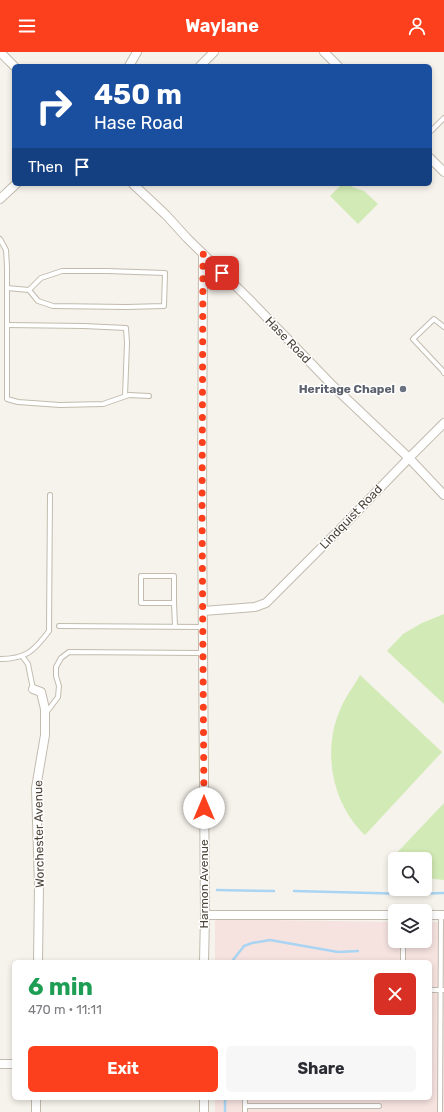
<!DOCTYPE html>
<meta charset="utf-8">
<style>
body{margin:0;font-family:Rubik,sans-serif;background:#f7f7f7;color:#2b2b33;height:100vh;display:flex;flex-direction:column;font-size:15px;white-space:nowrap}
*{box-sizing:border-box;margin:0}
p{font-size:13px;color:#7c7c81}
.icon{flex:none;width:22px;height:22px;fill:none;stroke:currentColor;stroke-width:2;stroke-linecap:round;stroke-linejoin:round}
.map{position:relative;flex:1;overflow:hidden}
.side{position:absolute;left:12px;top:908px;width:420px;height:140px;display:flex;flex-direction:column;background:#fff;border-radius:6px;box-shadow:0 2px 6px #0003}
.side>*{flex:none}
.guide{position:absolute;left:12px;top:12px;width:420px;height:122px;border-radius:6px;box-shadow:0 2px 6px #0003;background:#1a4fa0;color:#fff;overflow:hidden}
.controls{position:absolute;left:388px;top:800px;display:grid;gap:8px}
.controls a{display:grid;place-items:center;width:44px;height:44px;border-radius:6px;background:#fff;box-shadow:0 2px 6px #0003;font-size:20px}
.pin{position:absolute;display:grid;place-items:center;width:34px;height:34px;color:#fff;margin:-17px;border-radius:8px;box-shadow:0 2px 6px #0006}
.me{position:absolute;width:44px;margin:-22px;rotate:0deg;stroke-linejoin:round;filter:drop-shadow(0 0 3px #0008)}
.turn{display:flex;align-items:center;gap:14px;height:84px;padding:0 16px;font-size:18px}
.turn .icon{width:52px;height:52px;stroke-width:2.5}
.turn b{display:block;font-size:28px;line-height:34px}
.then{display:flex;align-items:center;height:38px;padding:0 16px;background:#0003;gap:8px;font-size:15px}
.round{display:grid;place-items:center;flex:none;width:42px;height:42px;border-radius:6px;background:#f7f7f7}
.overview{display:flex;align-items:center;justify-content:space-between;height:68px;padding:0 16px}
h1{font-size:24px;font-weight:700;line-height:30px;color:#1e9e55}
.cta{display:flex;gap:8px;margin-top:auto;padding:8px 16px}
.cta a{flex:1;height:46px;border-radius:6px;background:#fc3f1d;color:#fff;font-size:16px;font-weight:700;line-height:46px;text-align:center}
.cta a+a{background:#f7f7f7;color:#2b2b33}
header{display:flex;justify-content:space-between;align-items:center;height:52px;padding:0 16px;background:#fc3f1d;color:#fff;font-size:18px;font-weight:700}
.map>svg:first-child{display:block}
.medical{fill:#f6e3e0}
.green{fill:#d2eab5}
.lines{fill:none;stroke-linecap:round;stroke-linejoin:round}
.stream{stroke:#a9d4f2;stroke-width:2.5}
.lane-casing{stroke:#c2bbae;stroke-width:6}
.street-casing{stroke:#c2bbae;stroke-width:10}
.lane{stroke:#fff;stroke-width:4}
.street{stroke:#fff;stroke-width:8}
.route{stroke:#fc3f1d;stroke-width:7;stroke-dasharray:0 12.6}
.worship-dot{fill:#6b7280;stroke:#fff;stroke-width:1.5}
.labels{text-anchor:middle;stroke-width:3;stroke-linejoin:round;paint-order:stroke}
.street-label{font-size:12px;fill:#4b4439;stroke:#fff}
.worship-label{font-size:12px;font-weight:bold;fill:#5b616d;stroke:#fff;text-anchor:end}
</style>
<header><svg class="icon" aria-label="menu" viewBox="0 0 24 24"><path d="M4 6h16M4 12h16M4 18h16"/></svg>Waylane<svg class="icon" aria-label="person" viewBox="0 0 24 24"><circle cx="12" cy="8" r="4"/><path d="M4 21q1-7 8-7t8 7"/></svg></header>
<div class="map">
<svg width="444" height="1060" viewBox="0 0 444 1060">
<rect width="100%" height="100%" fill="#f6f3ec"/>
<path class="medical" d="M215 867 395 870V889H425V870H444V1060H215V1046H430V910H215Z"/>
<g class="green">
<path d="M342 132H350L352 135 364 139 378 152 358 172 330 144Z"/>
<path d="M444 562V652L387 599 403 582 422 571Z"/>
<path d="M360 623 442 700 365 783C332 752 322 699 340 658 344 647 354 634 360 623Z"/>
<path d="M444 751V828L425 826V807H395V809L392 806Z"/>
</g>
<g class="lines">
<g class="stream">
<path d="M217 838 274 839"/>
<path d="M294 839 411 842 444 841"/>
<path d="M232 910 233 908 244 894 252 891 270 888 338 900 358 899"/>
<path d="M225 1046V1060"/>
</g>
<defs>
<g id="lane">
<path d="M430 80 444 66"/>
<path d="M0 187 6 198 7 215V347L18 350 60 353 103 352 129 343 149 344"/>
<path d="M7 236 29 238 38 249 53 254 126 255 164 254 165 221 107 219H62L41 226 29 238"/>
<path d="M7 273 84 274 126 276 127 291 125 344"/>
<path d="M444 275 434 267 413 287 443 319 444 321"/>
<path d="M174 551H141V524H174V551L175 574"/>
<path d="M59 574 202 575"/>
<path d="M22 604 28 612 33 637"/>
<path d="M0 607C26 607 34 599 49 579L50 443"/>
<path d="M46 661 58 645 59 634 56 624V615L61 606 69 600 203 601"/>
<path d="M403 889V910"/>
<path d="M430 938H444"/>
<path d="M245 1046V1060"/>
<path d="M245 1054H379"/>
<path d="M440 1060 441 863"/>
</g>
<g id="street">
<path d="M0 0 14 14"/>
<path d="M324 0 338 14"/>
<path d="M129 14 137 0"/>
<path d="M200 14 214 0"/>
<path d="M430 106 444 120"/>
<path d="M133 132 166 163 187 186 249 247 333 334 409 406 444 443"/>
<path d="M0 147 16 132"/>
<path d="M203 202 202 461 205 863 204 910"/>
<path d="M203 559 255 555 266 551 349 468 409 406 444 371"/>
<path d="M33 637 41 640 45 657V683L36 736 39 834 38 910"/>
<path d="M205 863H395"/>
<path d="M425 863H444"/>
<path d="M0 1012H14"/>
<path d="M36 1046V1060"/>
<path d="M204 1046V1060"/>
</g>
</defs>
<use href="#lane" class="lane-casing"/>
<use href="#street" class="street-casing"/>
<use href="#lane" class="lane"/>
<use href="#street" class="street"/>
</g>
<g class="lines">
<path class="route" d="M204 756 202 461 203 202 222 221"/>
</g>
<circle class="worship-dot" cx="403" cy="337" r="4"/>
<g class="labels">
<g class="street-label">
<text transform="translate(288 288) rotate(46)" y="4">Hase Road</text>
<text transform="translate(351 465) rotate(-46)" y="4">Lindquist Road</text>
<text transform="translate(39 782) rotate(-91)" y="4">Worchester Avenue</text>
<text transform="translate(204 832) rotate(-90)" y="4">Harmon Avenue</text>
</g>
<g class="worship-label">
<text x="395" y="341">Heritage Chapel</text>
</g>
</g>
</svg>
<div class="controls">
<a><svg class="icon" aria-label="search" viewBox="0 0 24 24"><circle cx="10" cy="10" r="6"/><path d="M15 15l6 6"/></svg></a>
<a><svg class="icon" aria-label="layers" viewBox="0 0 24 24"><path d="M12 4l9 5-9 5-9-5zM3 14l9 5 9-5"/></svg></a>
</div>
<div class="pin" style="left:222px;top:221px;background:#d93025"><svg class="icon" aria-label="arrive" viewBox="0 0 24 24"><path d="M6 21V4h12l-3 4 3 4H6"/></svg></div>
<svg class="me" style="left:204px;top:756px" viewBox="-20 -20 40 40"><circle r="19" fill="#fff"/><path d="M0-13L10 11 0 6-10 11z" fill="#fc3f1d"/></svg>
<div class="guide">
<div class="turn"><svg class="icon" aria-label="right" viewBox="0 0 24 24"><path d="M7 20v-9h11M14 6l5 5-5 5"/></svg><div><b>450 m</b>Hase Road</div></div>
<div class="then">Then<svg class="icon" aria-label="arrive" viewBox="0 0 24 24"><path d="M6 21V4h12l-3 4 3 4H6"/></svg></div>
</div>
<section class="side">
<div class="overview"><div><h1>6 min</h1><p>470 m · 11:11</p></div><a class="round" style="background:#d93025;color:#fff"><svg class="icon" aria-label="close" viewBox="0 0 24 24"><path d="M6 6l12 12M18 6L6 18"/></svg></a></div>
<div class="cta"><a>Exit</a><a>Share</a></div>
</section>
</div>
